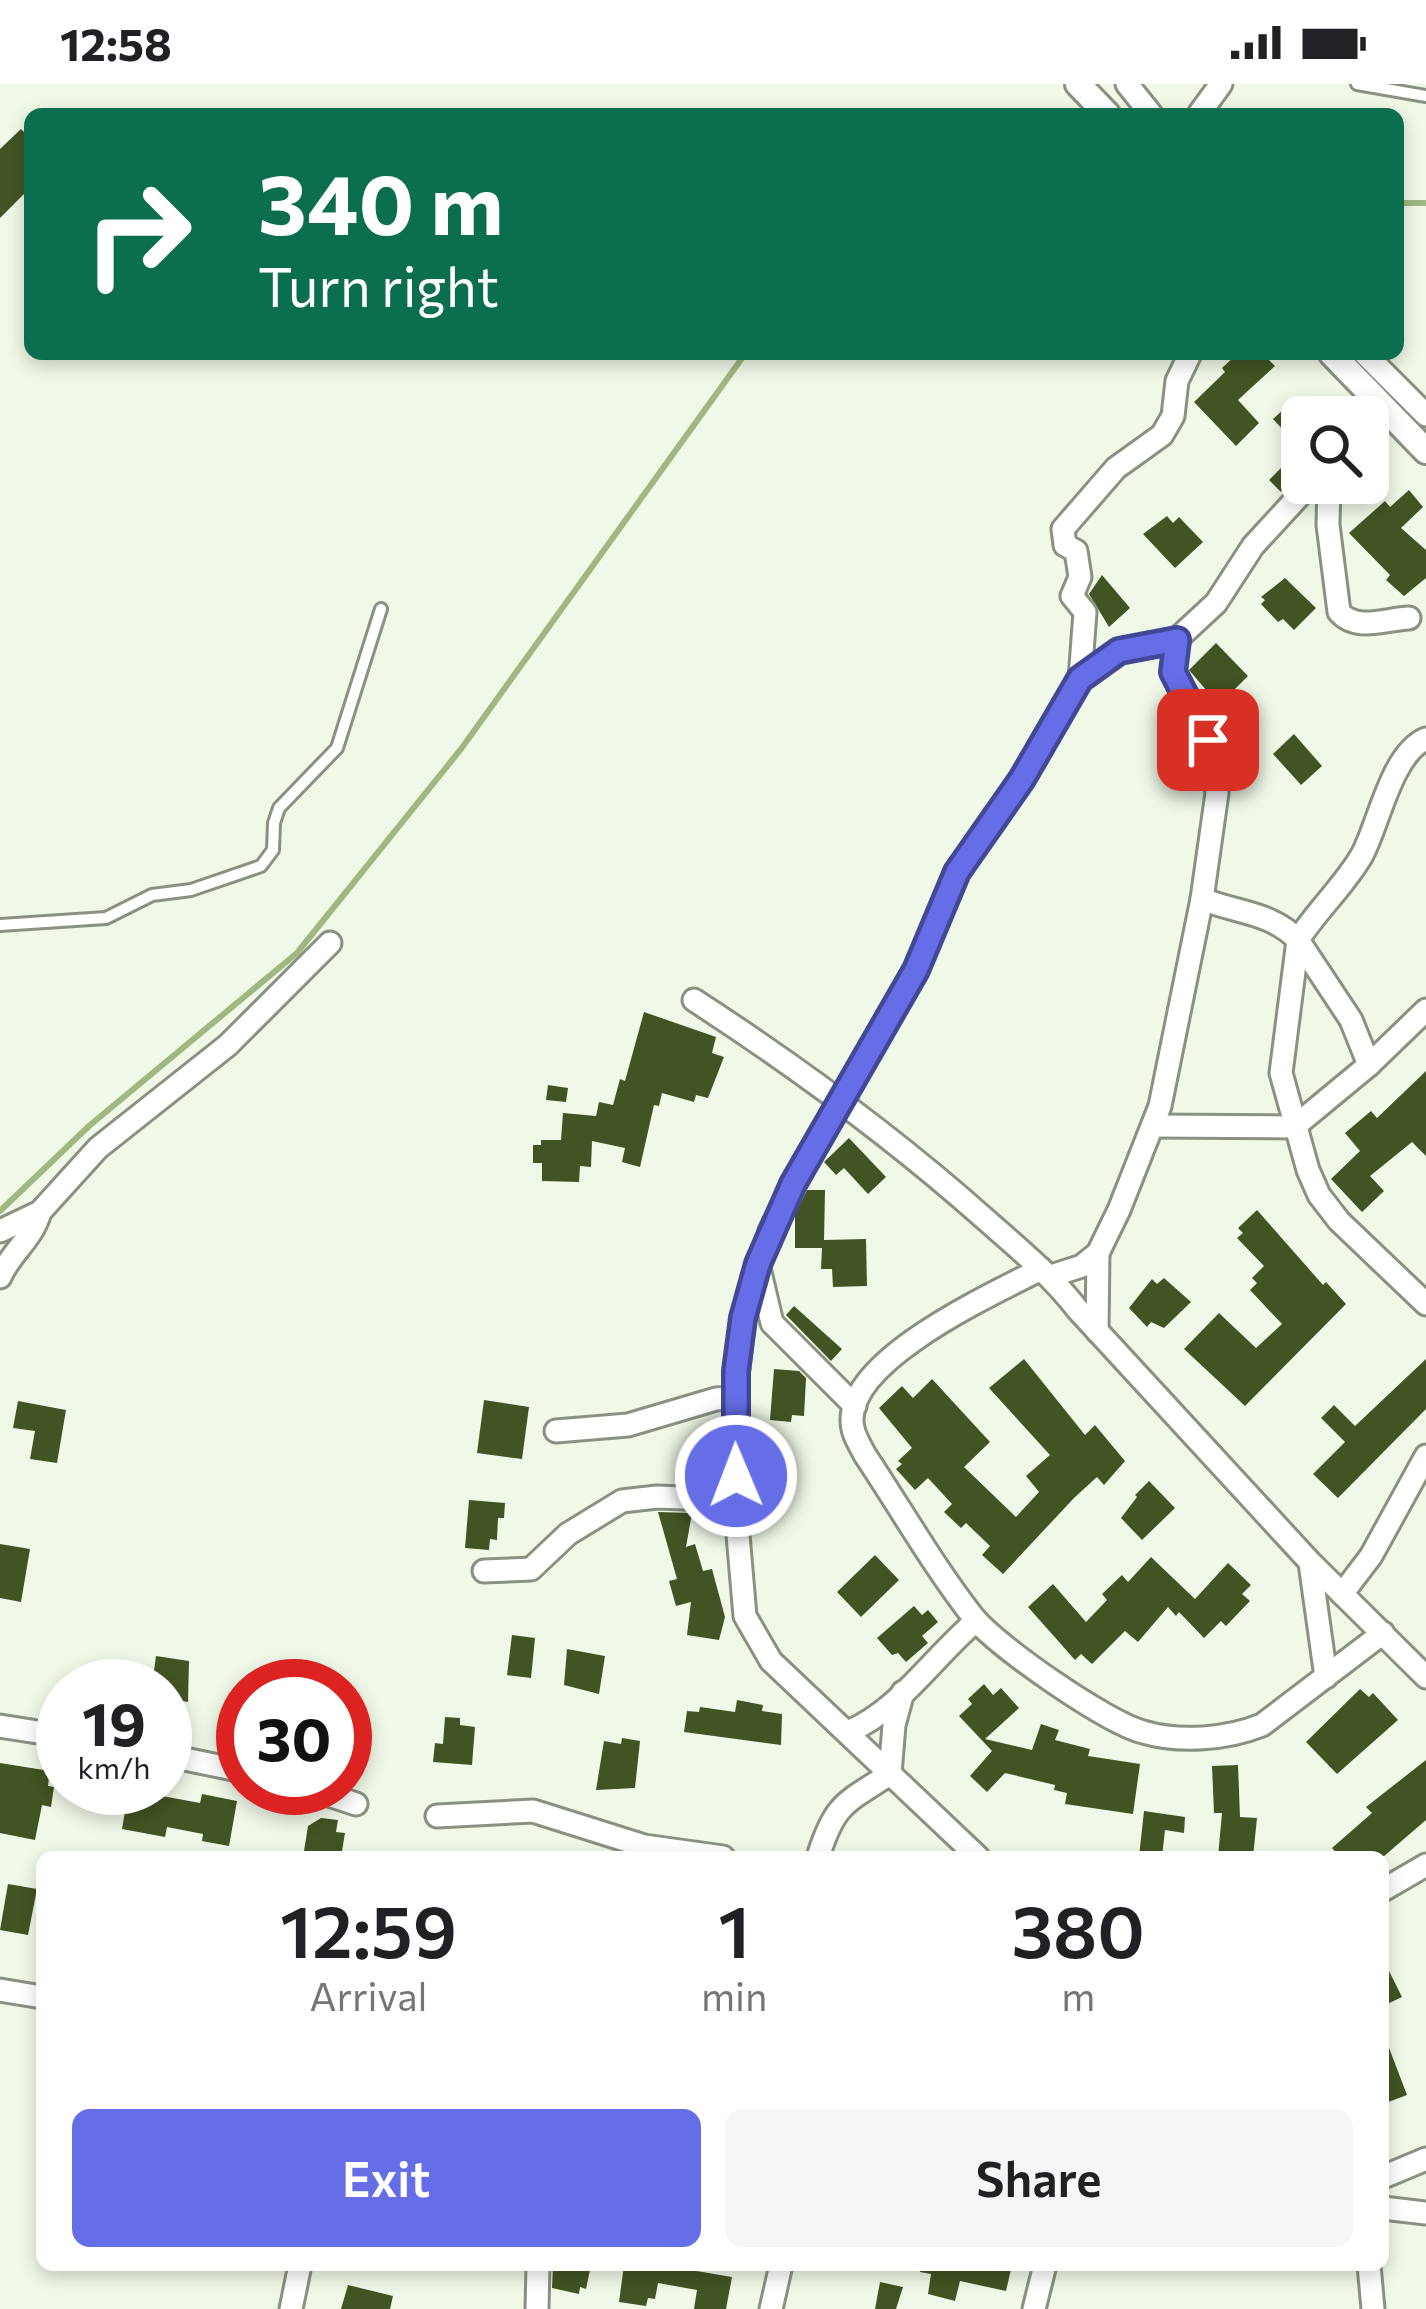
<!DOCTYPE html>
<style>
body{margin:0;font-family:Commissioner,sans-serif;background:#f6f6f6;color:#202124;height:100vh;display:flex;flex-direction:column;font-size:45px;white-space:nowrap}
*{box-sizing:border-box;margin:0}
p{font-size:39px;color:#757577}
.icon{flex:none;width:66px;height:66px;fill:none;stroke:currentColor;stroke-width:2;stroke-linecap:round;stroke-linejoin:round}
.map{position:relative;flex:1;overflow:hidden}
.side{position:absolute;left:36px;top:1767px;width:1353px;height:420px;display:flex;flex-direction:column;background:#fff;border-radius:18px;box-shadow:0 6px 18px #0003}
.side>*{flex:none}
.guide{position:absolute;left:24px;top:24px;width:1380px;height:252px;border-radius:18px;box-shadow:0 6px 18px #0003;background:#0b6e4f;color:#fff;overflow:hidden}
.buttons{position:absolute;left:1281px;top:312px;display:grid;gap:24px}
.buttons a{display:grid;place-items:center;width:108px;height:108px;border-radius:18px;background:#fff;box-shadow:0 6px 18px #0003;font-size:60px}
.speed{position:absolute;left:36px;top:1575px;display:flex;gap:24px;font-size:60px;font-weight:700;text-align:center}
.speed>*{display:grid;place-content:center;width:156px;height:156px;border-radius:50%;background:#fff;box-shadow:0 6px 18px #0003;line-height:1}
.speed small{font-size:30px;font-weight:400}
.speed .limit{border:18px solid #d22;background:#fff;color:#111}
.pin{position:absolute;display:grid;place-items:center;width:102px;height:102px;color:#fff;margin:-51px;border-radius:24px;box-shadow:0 6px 18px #0006}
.me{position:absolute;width:132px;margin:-66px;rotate:359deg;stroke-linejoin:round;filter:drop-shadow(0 0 9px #0008)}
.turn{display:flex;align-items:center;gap:42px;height:252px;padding:0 36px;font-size:54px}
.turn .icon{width:156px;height:156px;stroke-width:2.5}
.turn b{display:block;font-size:84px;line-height:102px}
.eta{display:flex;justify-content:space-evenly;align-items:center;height:204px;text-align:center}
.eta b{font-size:72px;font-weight:600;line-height:84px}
.button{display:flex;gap:24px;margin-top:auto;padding:24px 36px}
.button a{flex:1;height:138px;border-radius:18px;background:#666ee7;color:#fff;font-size:48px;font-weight:600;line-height:138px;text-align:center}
.button a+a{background:#f6f6f6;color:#202124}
.status{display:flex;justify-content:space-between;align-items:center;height:84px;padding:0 60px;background:#fff;direction:ltr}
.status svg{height:33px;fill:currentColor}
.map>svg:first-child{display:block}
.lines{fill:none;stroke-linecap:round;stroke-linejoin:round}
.stream{stroke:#a1b782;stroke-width:6}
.building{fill:#425423}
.service-casing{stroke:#8a9181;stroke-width:16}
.minor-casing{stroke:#8a9181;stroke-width:27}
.tertiary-casing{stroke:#8a9181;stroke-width:30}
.service{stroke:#fff;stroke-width:10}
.minor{stroke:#fff;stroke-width:21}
.tertiary{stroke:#fff;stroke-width:24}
.route-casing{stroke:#424896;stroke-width:30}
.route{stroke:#666ee7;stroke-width:21}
</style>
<div class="status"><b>12:58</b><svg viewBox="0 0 49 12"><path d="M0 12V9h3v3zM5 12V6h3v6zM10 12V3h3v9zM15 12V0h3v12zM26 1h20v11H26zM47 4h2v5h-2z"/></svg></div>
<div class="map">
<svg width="1426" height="2225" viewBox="0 0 1426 2225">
<rect width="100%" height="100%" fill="#f0f8e7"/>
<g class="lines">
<g class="stream">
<path d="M1398 119H1426"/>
<path d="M0 1127 89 1042 297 869 461 665 745 270"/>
</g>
</g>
<g class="building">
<path d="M21 45 30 54V104L0 134V65Z"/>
<path d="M1237 270H1263L1275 282 1238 316 1259 339 1236 362 1194 318 1225 288 1222 284Z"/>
<path d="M1295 315 1312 333H1302V366L1273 335Z"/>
<path d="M1293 372 1302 381V387L1281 408 1269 396Z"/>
<path d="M1409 406 1423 423 1401 444 1426 466V494L1404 512 1386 496 1390 491 1349 449 1385 417 1390 423Z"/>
<path d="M1167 432 1173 439 1179 433 1203 458 1175 484 1143 450Z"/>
<path d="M1102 491 1130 524 1109 543 1089 510Z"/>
<path d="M1285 494 1316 524 1294 546 1283 535 1278 538 1261 520 1265 516 1261 513Z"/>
<path d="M1216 559 1248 592 1219 621 1189 586Z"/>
<path d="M1294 650 1322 682 1301 701 1273 670Z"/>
<path d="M644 928 716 953 712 969 724 973 708 1014 696 1011 694 1018 662 1009 659 1022 654 1021 640 1083 622 1078 625 1064 592 1057 591 1083 580 1082 579 1098 542 1097V1079H533V1061H541V1056H561L563 1029 596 1032 599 1018 613 1021 620 995 625 997Z"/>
<path d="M1426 987V1072L1412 1058 1370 1092 1384 1107 1362 1128 1331 1095 1360 1067 1345 1049 1371 1027 1377 1034Z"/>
<path d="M548 1001 568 1004 566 1018 546 1016Z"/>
<path d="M849 1054 886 1093 868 1110 844 1084 836 1091 824 1078Z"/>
<path d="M807 1106H825L824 1156 866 1155 867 1202 833 1203 832 1185H821L822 1164H795V1131Z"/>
<path d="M1257 1126 1323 1201 1326 1198 1346 1220 1245 1322 1184 1265 1219 1229 1256 1264 1282 1240 1250 1206 1257 1199 1252 1194 1264 1182 1237 1154 1243 1149 1238 1144Z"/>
<path d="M1164 1194 1191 1218 1164 1244 1151 1238 1147 1243 1129 1224 1152 1195 1157 1200Z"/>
<path d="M794 1222 842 1265 831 1277 786 1231Z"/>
<path d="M1024 1275 1085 1351 1095 1341 1125 1377 1104 1401 1097 1393 1074 1414 1003 1490 982 1471 990 1462 966 1439 961 1444 944 1428 952 1420 928 1394 915 1406 896 1385 902 1380 898 1377 912 1364 879 1324 902 1302 913 1314 932 1295 990 1358 964 1383 1016 1433 1039 1408 1026 1392 1050 1371 989 1304Z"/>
<path d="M1426 1275V1325L1338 1414 1313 1390 1345 1358 1321 1334 1334 1321 1355 1342Z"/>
<path d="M774 1285 799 1287 806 1294 804 1332 792 1331 791 1338 770 1336Z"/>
<path d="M484 1316 529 1323 522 1375 477 1369Z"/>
<path d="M18 1317 66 1326 57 1379 30 1375 35 1347 13 1344Z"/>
<path d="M1149 1397 1175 1424 1142 1456 1121 1434 1137 1413 1135 1411Z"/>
<path d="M469 1416 505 1419 504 1434H498L497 1456 490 1455 489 1466 465 1464Z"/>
<path d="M658 1428 692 1429 686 1463 695 1460 703 1487 712 1485 725 1533 719 1556 687 1551 691 1518 676 1522 669 1497 677 1495Z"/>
<path d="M0 1460 30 1465 21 1518 0 1514Z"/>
<path d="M875 1471 899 1496 861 1533 837 1508Z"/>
<path d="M1151 1473 1195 1515 1228 1479 1251 1501 1242 1510 1250 1517 1226 1542 1221 1537 1204 1554 1179 1528 1176 1532 1168 1523 1138 1558 1125 1547 1092 1580 1081 1570 1075 1576 1028 1523 1053 1500 1086 1538 1107 1516 1102 1510 1122 1491 1128 1498Z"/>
<path d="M914 1522 922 1531 928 1526 938 1538 922 1552 928 1559 906 1578 898 1569 892 1571 877 1554Z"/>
<path d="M512 1551 535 1554 531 1594 507 1591Z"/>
<path d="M567 1565 605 1572 599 1610 564 1601Z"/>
<path d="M156 1572 189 1577 188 1618 182 1617 180 1627 165 1625V1602H152Z"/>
<path d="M984 1600 993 1611 1001 1604 1019 1624 985 1655 1032 1666 1041 1640 1059 1646 1055 1656 1090 1665 1088 1672 1140 1680 1133 1730 1065 1720 1067 1709 1054 1706 1055 1701 1005 1689 987 1708 970 1692 992 1667 959 1632 972 1620 968 1615Z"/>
<path d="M1360 1605 1369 1613 1373 1609 1398 1636 1337 1690 1306 1658Z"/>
<path d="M737 1616 763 1621 762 1627 782 1630 781 1661 684 1648 687 1627 699 1628 700 1623 735 1628Z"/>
<path d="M445 1633 460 1634V1641L475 1643 472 1681 433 1678 435 1659 443 1660Z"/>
<path d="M622 1654 640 1657 635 1704 596 1706 604 1657 621 1660Z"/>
<path d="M1426 1676V1736L1383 1773H1340L1332 1764 1372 1729 1366 1723Z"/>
<path d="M0 1679 50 1687 48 1702 54 1703 51 1723 42 1721 35 1756 0 1749Z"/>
<path d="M1238 1681 1240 1733 1257 1734 1253 1773H1218L1222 1729H1214L1212 1682Z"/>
<path d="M129 1704H163L162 1712 200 1719 202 1710 237 1717 229 1762 202 1757 203 1750 167 1743 165 1753 122 1745Z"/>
<path d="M1144 1727 1185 1733 1184 1749 1165 1746 1162 1773H1139Z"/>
<path d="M321 1734 338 1736 336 1748 345 1749 341 1773H303L308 1742Z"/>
<path d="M8 1800 37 1805 28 1851 0 1846Z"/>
<path d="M1383 1875 1402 1913 1383 1922Z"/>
<path d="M1383 1948 1407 2011 1383 2020Z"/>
<path d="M553 2181H591L586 2205 580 2203 579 2210 552 2204Z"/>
<path d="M624 2181H661L732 2193 726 2225H694L697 2206 658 2199 655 2215 648 2214 646 2222 619 2218Z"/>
<path d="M920 2181H1012L1006 2207 960 2197 955 2217 928 2210 931 2190 920 2188Z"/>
<path d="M880 2198 903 2203 896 2225H875Z"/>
<path d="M348 2201 393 2212 390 2225H341Z"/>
</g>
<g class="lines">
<defs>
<g id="service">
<path d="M1357 0 1426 12"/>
<path d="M0 841 106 834 152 811 191 806 261 782 273 766 274 739 279 724 337 664 381 525"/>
</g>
<g id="minor">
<path d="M1127 0 1151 30"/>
<path d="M1199 30 1221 0"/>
<path d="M1365 270 1426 331"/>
<path d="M1329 399 1328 441 1339 528C1357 548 1385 535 1409 534"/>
<path d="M1080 595 1085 528 1072 512 1080 493 1076 467 1065 461 1063 445 1116 384 1162 351 1173 332 1177 297 1190 270"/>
<path d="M1202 815C1237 829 1271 828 1298 856L1281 989 1308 1086 1319 1111 1339 1137 1426 1220"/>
<path d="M694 916C797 983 893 1053 985 1135 1018 1164 1051 1191 1078 1226L1310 1478 1426 1593"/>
<path d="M1369 981 1426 926"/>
<path d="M1153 1042 1294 1043 1369 981 1351 936 1298 856C1317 826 1345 801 1362 771 1379 740 1391 670 1426 655"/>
<path d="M0 1147 40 1128 98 1064 228 961 330 859"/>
<path d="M759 1184 772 1239 855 1322"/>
<path d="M1041 1185C993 1210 850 1274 852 1337 852 1350 860 1361 865 1371 901 1425 934 1483 974 1534 999 1564 1106 1638 1143 1648 1180 1659 1227 1655 1262 1641L1383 1549"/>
<path d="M1051 1192 1082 1182 1098 1169 1119 1126 1160 1022 1202 815 1217 709 1208 655 1173 588 1176 556 1216 519 1253 462 1311 399"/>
<path d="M0 1193C11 1168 32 1156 40 1128"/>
<path d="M1097 1247 1098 1169"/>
<path d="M556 1347 628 1341 716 1315 735 1314"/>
<path d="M1310 1479 1326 1593"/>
<path d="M484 1487 531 1485 568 1450 622 1417 657 1413 735 1416"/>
<path d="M1342 1510 1371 1472 1426 1372"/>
<path d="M0 1642 63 1652"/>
<path d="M848 1648C900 1626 933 1573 976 1537"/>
<path d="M165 1671 243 1687"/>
<path d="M308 1704 356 1720"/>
<path d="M437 1732 533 1727 644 1762 723 1773"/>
<path d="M818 1773C835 1719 845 1719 890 1690L894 1641 903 1608"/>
<path d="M978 1773 771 1577 745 1532 735 1416V1314L743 1235 770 1147 793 1100 916 886 957 789 1034 676 1080 595 1119 567 1176 556"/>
<path d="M1383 1806 1426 1781"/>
<path d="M0 1906 42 1913"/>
<path d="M1383 2093 1426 2075"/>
<path d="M1383 2124 1426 2129"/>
<path d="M1369 2181 1373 2225"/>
<path d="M291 2225 300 2181"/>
<path d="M537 2225 538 2181"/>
<path d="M771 2225 781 2181"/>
<path d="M1034 2225 1045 2181"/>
</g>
<g id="tertiary">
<path d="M1078 0 1107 30"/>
<path d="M1332 270 1426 367"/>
</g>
</defs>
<use href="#service" class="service-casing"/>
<use href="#minor" class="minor-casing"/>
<use href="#tertiary" class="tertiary-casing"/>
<use href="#service" class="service"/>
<use href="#minor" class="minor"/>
<use href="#tertiary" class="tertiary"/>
</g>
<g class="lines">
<defs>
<path id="route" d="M736 1392V1287L743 1234 758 1180 793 1100 916 886 957 788 1022 695 1080 595 1119 567 1177 556 1173 588 1208 656"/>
</defs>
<use href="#route" class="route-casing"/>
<use href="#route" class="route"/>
</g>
</svg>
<div class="buttons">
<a><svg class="icon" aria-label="search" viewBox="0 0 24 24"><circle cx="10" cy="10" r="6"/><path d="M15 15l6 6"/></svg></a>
</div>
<div class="speed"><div>19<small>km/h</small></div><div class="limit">30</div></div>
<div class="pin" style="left:1208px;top:656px;background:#d93025"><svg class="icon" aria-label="arrive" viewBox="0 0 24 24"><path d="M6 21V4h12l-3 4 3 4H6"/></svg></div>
<svg class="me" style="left:736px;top:1392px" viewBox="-20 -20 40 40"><circle r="17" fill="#666ee7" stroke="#fff" stroke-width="3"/><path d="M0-11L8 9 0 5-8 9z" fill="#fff"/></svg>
<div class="guide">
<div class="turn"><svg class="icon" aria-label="right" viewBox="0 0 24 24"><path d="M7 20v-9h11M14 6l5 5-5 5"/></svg><div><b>340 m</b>Turn right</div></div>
</div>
<section class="side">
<div class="eta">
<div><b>12:59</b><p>Arrival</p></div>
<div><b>1</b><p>min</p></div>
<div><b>380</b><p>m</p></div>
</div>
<div class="button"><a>Exit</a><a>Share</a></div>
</section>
</div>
